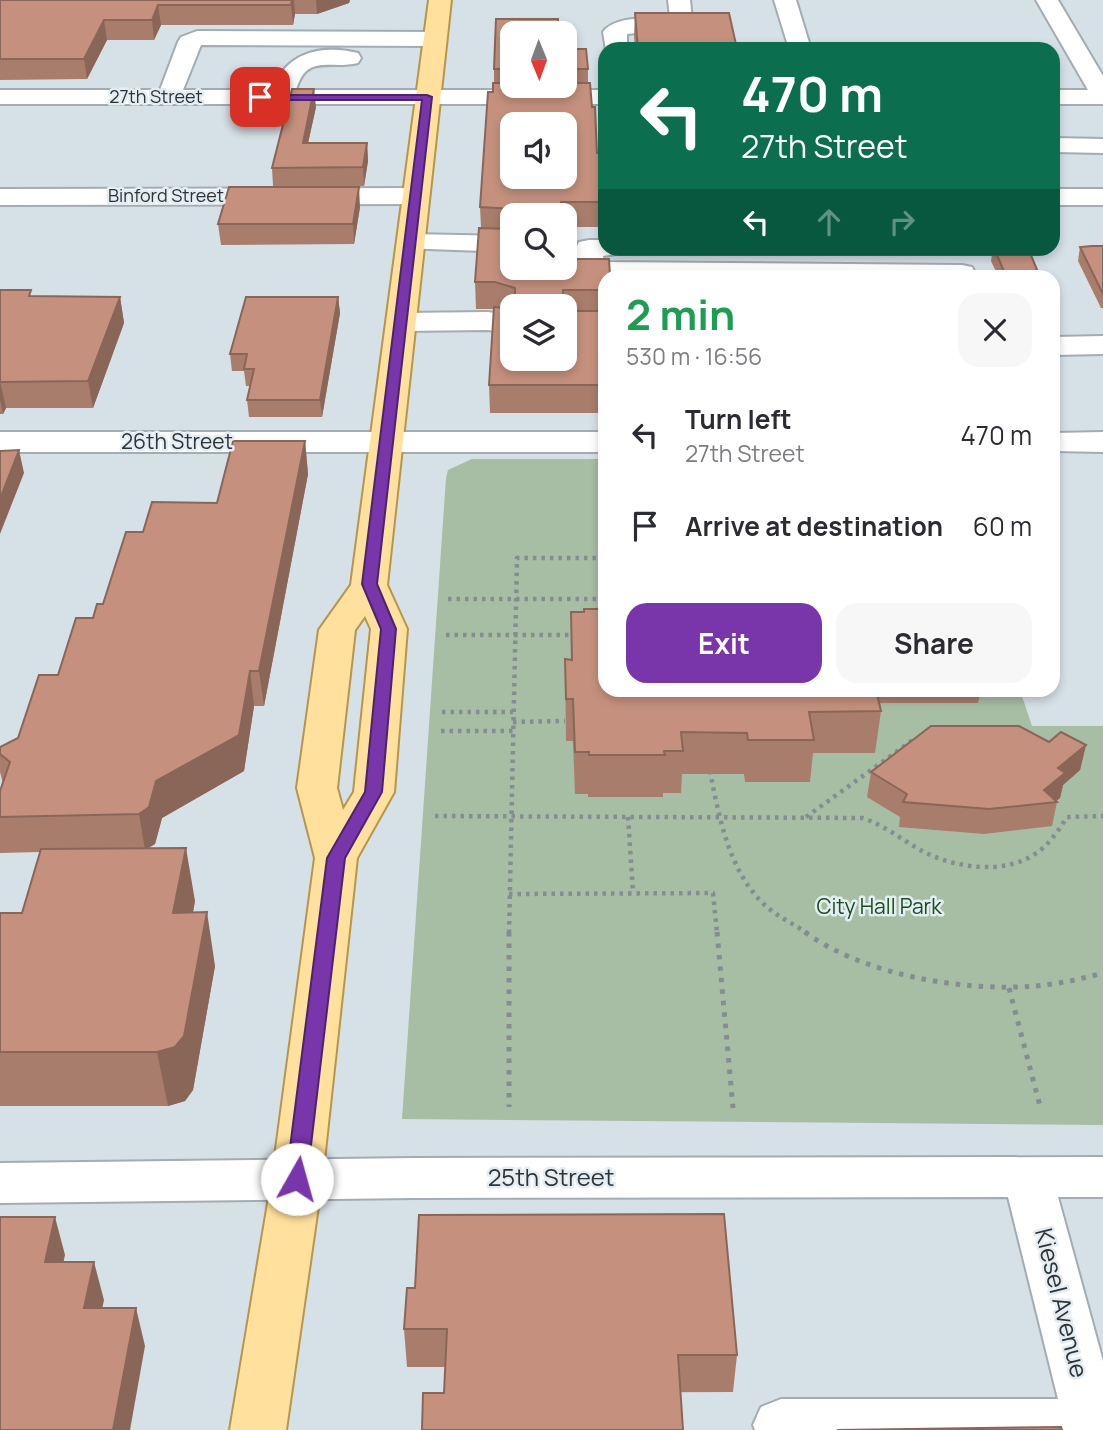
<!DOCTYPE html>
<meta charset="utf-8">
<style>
body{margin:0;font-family:Manrope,sans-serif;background:#f7f7f7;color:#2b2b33;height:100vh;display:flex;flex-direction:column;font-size:26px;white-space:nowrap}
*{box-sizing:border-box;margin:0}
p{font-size:23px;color:#7c7c81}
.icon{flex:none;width:38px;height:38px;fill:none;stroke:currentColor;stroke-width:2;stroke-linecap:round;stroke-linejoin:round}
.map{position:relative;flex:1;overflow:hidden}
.panel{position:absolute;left:598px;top:270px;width:462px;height:427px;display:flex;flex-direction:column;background:#fff;border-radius:21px;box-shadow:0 4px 10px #0003}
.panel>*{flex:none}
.top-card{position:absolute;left:598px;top:42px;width:462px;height:214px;border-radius:21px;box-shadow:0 4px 10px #0003;background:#0b6e4f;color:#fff;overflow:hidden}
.needle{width:46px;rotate:179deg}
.buttons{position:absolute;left:500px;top:21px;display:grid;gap:14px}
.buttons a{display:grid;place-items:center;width:77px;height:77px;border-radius:14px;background:#fff;box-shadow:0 4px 10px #0003;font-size:35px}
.pin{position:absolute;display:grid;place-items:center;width:60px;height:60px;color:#fff;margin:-30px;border-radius:14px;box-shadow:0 4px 10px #0006}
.me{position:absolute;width:77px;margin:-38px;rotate:7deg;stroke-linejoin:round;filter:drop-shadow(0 0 5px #0008)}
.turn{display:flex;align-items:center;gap:24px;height:147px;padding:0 28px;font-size:32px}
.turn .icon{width:91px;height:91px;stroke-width:2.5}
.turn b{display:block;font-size:49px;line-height:60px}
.lanes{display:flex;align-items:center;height:66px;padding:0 28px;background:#0003;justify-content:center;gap:35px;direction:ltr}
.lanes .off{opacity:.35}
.round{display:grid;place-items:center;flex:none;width:74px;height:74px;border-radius:21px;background:#f7f7f7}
.overview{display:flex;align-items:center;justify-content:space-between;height:119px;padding:0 28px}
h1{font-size:42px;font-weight:700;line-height:52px;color:#1e9e55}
.action{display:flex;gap:14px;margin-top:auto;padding:14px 28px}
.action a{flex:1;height:80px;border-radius:21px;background:#7836aa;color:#fff;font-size:28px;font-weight:700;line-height:80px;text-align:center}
.action a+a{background:#f7f7f7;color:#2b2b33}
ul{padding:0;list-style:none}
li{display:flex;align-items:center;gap:21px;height:91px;padding:0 28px}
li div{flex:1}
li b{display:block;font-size:26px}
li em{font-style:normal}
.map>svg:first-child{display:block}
.green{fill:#a7bda4}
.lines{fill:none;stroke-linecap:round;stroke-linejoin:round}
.minor-casing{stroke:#a3acb2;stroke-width:4}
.major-casing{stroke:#b6964d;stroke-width:4}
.path-far1{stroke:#868d91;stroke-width:4.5;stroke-dasharray:3.5 5;stroke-linecap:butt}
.path{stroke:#868d91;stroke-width:5;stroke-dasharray:4.5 7;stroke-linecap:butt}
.minor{fill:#fff;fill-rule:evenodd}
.major{fill:#ffe09c;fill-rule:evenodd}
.wall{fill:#a97d6c;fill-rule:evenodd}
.shaded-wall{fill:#8a6658}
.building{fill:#c5917e;stroke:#8a6658;stroke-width:2;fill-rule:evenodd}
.route{fill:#7836aa;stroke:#4e236e;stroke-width:2}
.labels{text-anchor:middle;stroke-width:5;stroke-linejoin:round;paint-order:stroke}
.far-street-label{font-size:18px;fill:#2f3335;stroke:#e3edf4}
.street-label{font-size:21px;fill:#2f3335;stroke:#e3edf4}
.park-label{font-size:21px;fill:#1d4e18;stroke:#e3edf4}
.near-street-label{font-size:24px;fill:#2f3335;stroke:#e3edf4}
</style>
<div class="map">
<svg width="1103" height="1430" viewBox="0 0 1103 1430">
<rect width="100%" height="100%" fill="#d6e0e7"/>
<path class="green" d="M472 459H605L606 690H1020L1032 726H1103V1125L402 1119 446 478 448 470Z"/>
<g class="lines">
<defs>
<g id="minor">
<path d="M668 0H690L692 20 687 28 627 34V49L606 50 603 32C615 15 651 19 670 17Z"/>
<path d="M774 0H796L811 49H789Z"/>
<path d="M1036 0H1058L1103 76V104H1054V90H1088Z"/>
<path d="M197 31 435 32 443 34 446 39 443 44 435 46 201 45 183 90H273C285 52 322 44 358 53L361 58 358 63C330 70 307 53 296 90H606V104H0V90H160L178 42 181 37Z"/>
<path d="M1054 138 1103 139V153L1054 152Z"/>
<path d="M416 188 425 191 429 196 425 201 416 204 0 205V189Z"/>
<rect x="1054" y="189" width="49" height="16"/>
<path d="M411 234 513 236V252L401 248 398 242 401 236Z"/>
<path d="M589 240H606V248H619L616 254 603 256 604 262 962 265 972 267 977 276 591 278 581 276C575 267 573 251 579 242Z"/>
<path d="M488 312 513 316V334L488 330 401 331 391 328 387 322 391 316 401 313Z"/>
<path d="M1103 336V354L1054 355V337Z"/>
<rect x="0" y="432" width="606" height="20"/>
<path d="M1103 432V452L1054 451V433Z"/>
<path d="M1103 1157V1197H1058L1103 1361V1430H755L753 1425 761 1407 781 1399H1058L1008 1197 415 1198 0 1203V1163L415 1158Z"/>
</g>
<path id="major" d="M429 0H451L387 585 407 629 394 792 357 858 322 1179 286 1430H230L272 1179 315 858 297 788 319 630 351 585ZM365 616 371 629 354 792 343 810 337 788 355 630Z"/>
</defs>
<use href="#minor" class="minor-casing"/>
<use href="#major" class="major-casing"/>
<g class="path-far1">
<path d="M448 599H606"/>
<path d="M446 635H577"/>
<path d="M442 712H513"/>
<path d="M513 722 565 721"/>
<path d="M441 731H513"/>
<path d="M710 771C719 817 729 873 766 906 778 917 794 924 807 933"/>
<path d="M435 816 862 818C885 825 903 841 924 852 956 868 1004 875 1035 854 1049 845 1058 831 1067 817L1103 816"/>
<path d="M628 817 633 892"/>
<path d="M806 817 914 739H919"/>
<path d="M509 894 713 893 717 933"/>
<path d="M509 933 517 558H606"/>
</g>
<g class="path">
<path d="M509 932V1107"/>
<path d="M717 932 733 1108"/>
<path d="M805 932C863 975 964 992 1035 986 1058 984 1081 979 1103 973"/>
<path d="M1009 988 1041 1110"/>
</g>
<use href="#minor" class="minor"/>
<use href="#major" class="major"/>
</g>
<g class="wall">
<path d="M0 0H350L349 3 317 14H295L293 25H161L154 40H107L87 79 0 80Z"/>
<path d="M635 13 737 49H635L634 36Z"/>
<path d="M513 33V86H565V49L588 69V83L597 153H606V227H565V215H513V268L606 276V413H490L489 385 494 309H476L475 282 481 228 480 207 494 83V69ZM513 306H565V359H513Z"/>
<path d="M316 107 308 143H367L368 161 364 186H273L272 168Z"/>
<path d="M360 207 354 244 221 245 218 224Z"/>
<path d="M1103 246V308H1101L1078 261 1080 247Z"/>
<path d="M993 248H1028L1038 272V276H998L991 261Z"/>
<path d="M0 290 33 296 120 297 124 323 93 408H6L3 414H0Z"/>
<path d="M338 297 340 313 322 417H249L247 400 250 386H246L244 371H232L230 354Z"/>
<path d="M305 441 308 474 264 706H254L244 771 162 818 155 844 148 848 195 901 193 913 215 966 193 1090 185 1101 168 1106H0V913H22L40 852 0 853V791L3 784 0 772V747L18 738 103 604 143 532 217 503Z"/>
<path d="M571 612 606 690H981L978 703H879L881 711 875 753H813L810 782H745L744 774H682L681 793H663V797H588V794H575L573 741H566L565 659 571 660Z"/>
<path d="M1049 742 1086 745 1080 770 1063 785 1060 798 1056 801 1057 802 1052 826 984 834 899 827 900 817 867 797 871 772Z"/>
<path d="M407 1288 737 1355 733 1392 444 1393 446 1367H407L404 1329Z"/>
</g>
<g class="shaded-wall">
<path d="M292 0H294L295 14 293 25 291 5Z"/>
<path d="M316 0H350L349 3 317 14Z"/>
<path d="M158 5 161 25 154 40 152 20Z"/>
<path d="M104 20 107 40 87 79 84 59Z"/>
<path d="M314 89 316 107 304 161 303 143Z"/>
<path d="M367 143 368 161 364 186 363 167Z"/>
<path d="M359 187 360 207 354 244 353 224Z"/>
<path d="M120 297 124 323 93 408 88 381Z"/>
<path d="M338 297 340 313 322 417 320 400Z"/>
<path d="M0 381 6 408 3 414 0 400Z"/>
<path d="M305 441 308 474 264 706 259 671Z"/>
<path d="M19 450 24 473 0 534V499Z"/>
<path d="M250 671 254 706 244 771 162 818 155 844 145 850 139 814 156 781Z"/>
<path d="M1086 745 1080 770 1063 785 1060 798 1055 802 1044 790 1058 768Z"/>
<path d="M186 848 195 901 182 966 173 913Z"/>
<path d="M207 912 215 966 193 1090 185 1101 168 1106 157 1052Z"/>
<path d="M55 1217 65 1255 55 1300 45 1262Z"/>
<path d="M94 1262 104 1300 94 1346 84 1308Z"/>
<path d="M136 1308 145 1346 130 1430H113Z"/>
</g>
<g class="building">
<path d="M0 0H292L291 5H158L152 20H104L84 59H0Z"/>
<path d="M635 13H729L737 49H638Z"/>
<path d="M496 19H558V33H513V69H494Z"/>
<path d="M565 49H586L588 69H565Z"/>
<path d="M493 83H513V86H565V83H590L592 107H595L597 153H606V202H561L562 215H515V209L480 207 488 92H493ZM513 124H565V177H513Z"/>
<path d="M292 89H314L303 143H367L363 167 272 168Z"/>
<path d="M229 187H359L353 224H218Z"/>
<path d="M479 228 513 229V268H565V259H609L610 276H606V290H563V306H515V288L495 282H475Z"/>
<path d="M1092 246H1103V294L1080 247Z"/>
<path d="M994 248H1028L1038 272H1035L1036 276H1006Z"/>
<path d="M0 290H31L29 296 120 297 88 381 0 382Z"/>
<path d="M246 297H338L320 400H247L254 369H244L247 354H230Z"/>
<path d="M494 307 513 309V359H565V311H606V385H489Z"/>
<path d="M233 441H305L259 671H250L239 735 156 781 149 807 139 814 0 817V791L10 762 0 754V747L18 738 39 675H58L76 618H93L97 604H103L126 532H143L152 502 217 503Z"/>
<path d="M19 450 0 499V451Z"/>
<path d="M584 609H606V690H876L881 711 809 712 814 740H748L747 733 681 732 683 751H664L665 755H589V752H575L573 699H566L565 659 572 660 571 612H584Z"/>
<path d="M931 726H1019L1049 742 1061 732 1086 745 1058 768 1065 773 1044 790 1057 802 989 809 903 802 907 794 871 772Z"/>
<path d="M186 848 173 913 207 912 184 1036 175 1047 157 1052H0V913H22L41 849Z"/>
<path d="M724 1214 737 1355H678L683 1430H422L423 1393H444L447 1329H404L407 1288H415L419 1215Z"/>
<path d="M0 1217H55L45 1262H94L84 1308H136L113 1430H0Z"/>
<path d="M1061 1427 1062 1430H837Z"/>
</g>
<path class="route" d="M260 95H427L432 97 377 584 396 629 382 792 345 858 307 1179 304 1185 297 1187 289 1185 286 1179 327 858 365 792 381 629 362 584 422 100H256L255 97Z"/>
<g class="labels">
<g class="far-street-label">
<text x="156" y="103">27th Street</text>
<text x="166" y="202">Binford Street</text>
</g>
<g class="street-label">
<text x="177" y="449">26th Street</text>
</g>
<g class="park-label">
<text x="879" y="914">City Hall Park</text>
</g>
<g class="near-street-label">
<text x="551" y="1186">25th Street</text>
<text transform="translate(1061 1303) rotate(76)" y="8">Kiesel Avenue</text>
</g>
</g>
</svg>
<div class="buttons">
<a><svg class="needle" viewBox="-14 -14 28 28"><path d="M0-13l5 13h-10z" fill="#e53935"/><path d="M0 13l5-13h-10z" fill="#7c7c81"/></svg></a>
<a><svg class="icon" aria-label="sound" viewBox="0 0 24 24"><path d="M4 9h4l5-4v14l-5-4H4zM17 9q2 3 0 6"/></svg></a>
<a><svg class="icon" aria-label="search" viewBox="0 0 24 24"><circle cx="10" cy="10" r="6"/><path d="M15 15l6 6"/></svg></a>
<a><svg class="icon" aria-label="layers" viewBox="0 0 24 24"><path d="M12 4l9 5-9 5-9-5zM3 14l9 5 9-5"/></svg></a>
</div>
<div class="pin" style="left:260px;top:97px;background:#d93025"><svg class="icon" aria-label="arrive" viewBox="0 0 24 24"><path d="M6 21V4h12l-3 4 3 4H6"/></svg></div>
<svg class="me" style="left:297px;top:1179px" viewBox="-20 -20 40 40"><circle r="19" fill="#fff"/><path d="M0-13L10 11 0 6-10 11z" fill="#7836aa"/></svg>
<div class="top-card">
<div class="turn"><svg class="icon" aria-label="left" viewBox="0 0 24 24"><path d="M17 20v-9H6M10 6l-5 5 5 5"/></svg><div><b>470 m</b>27th Street</div></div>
<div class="lanes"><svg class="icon" aria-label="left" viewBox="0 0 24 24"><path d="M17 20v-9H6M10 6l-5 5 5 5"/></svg><svg class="icon off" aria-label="ahead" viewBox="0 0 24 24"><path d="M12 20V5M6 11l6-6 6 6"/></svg><svg class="icon off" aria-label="right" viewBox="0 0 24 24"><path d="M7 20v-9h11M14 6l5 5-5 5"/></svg></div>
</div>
<section class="panel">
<div class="overview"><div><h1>2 min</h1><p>530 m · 16:56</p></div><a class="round"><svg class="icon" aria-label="close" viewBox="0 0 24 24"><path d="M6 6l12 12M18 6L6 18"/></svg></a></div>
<ul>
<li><svg class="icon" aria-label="left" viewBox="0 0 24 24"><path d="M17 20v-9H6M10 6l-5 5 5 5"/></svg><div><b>Turn left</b><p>27th Street</p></div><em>470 m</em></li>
<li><svg class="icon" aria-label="arrive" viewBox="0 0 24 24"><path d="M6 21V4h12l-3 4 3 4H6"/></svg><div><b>Arrive at destination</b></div><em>60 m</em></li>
</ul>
<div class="action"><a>Exit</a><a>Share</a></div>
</section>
</div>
